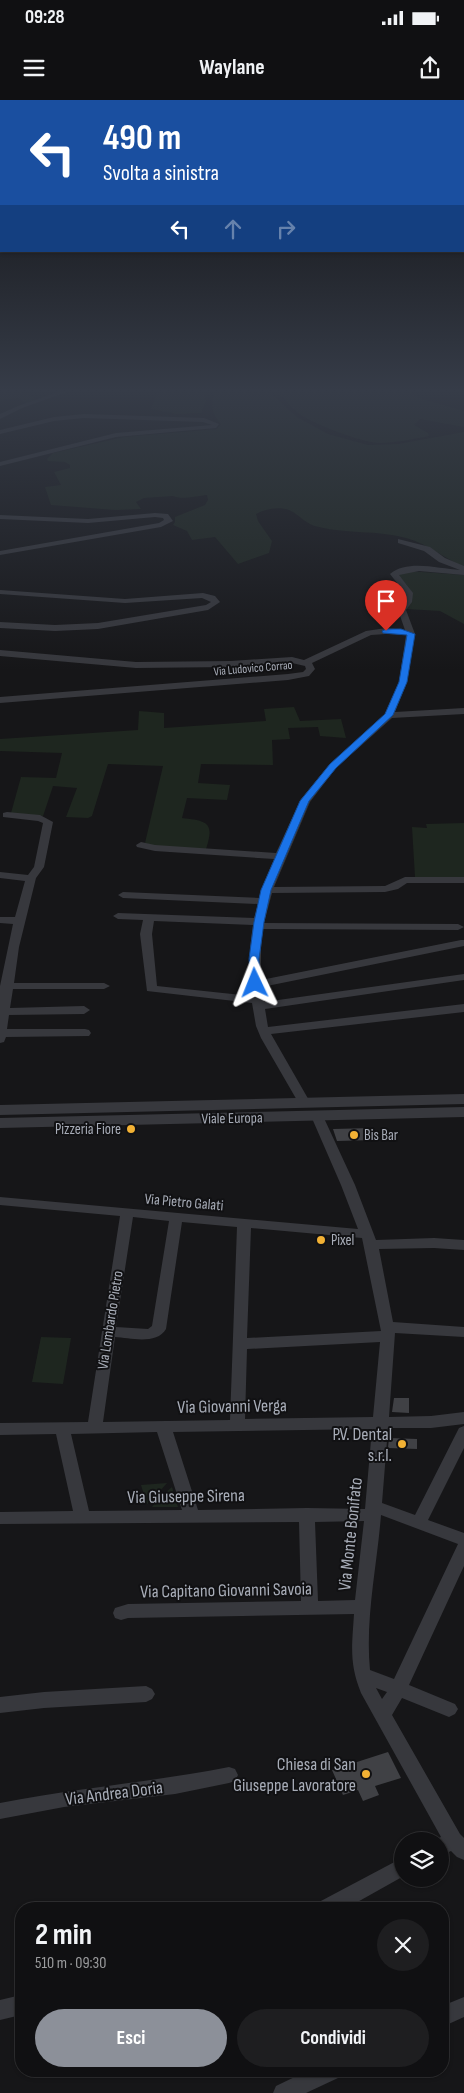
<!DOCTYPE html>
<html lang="it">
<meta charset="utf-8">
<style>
body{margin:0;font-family:"Sofia Sans Condensed",sans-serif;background:#1e1e20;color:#f1f3f6;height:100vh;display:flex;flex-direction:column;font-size:19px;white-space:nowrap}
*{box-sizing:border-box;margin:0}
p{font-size:16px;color:#9c9d9f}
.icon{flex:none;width:28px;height:28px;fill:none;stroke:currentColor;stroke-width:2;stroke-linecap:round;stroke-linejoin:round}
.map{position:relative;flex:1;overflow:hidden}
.sheet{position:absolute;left:15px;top:1802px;width:434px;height:175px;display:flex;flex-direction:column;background:#101012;border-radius:20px;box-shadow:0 1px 4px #0004,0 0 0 1px #303032}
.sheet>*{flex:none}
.hud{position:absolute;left:0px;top:0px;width:465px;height:152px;box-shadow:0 1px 4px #0004,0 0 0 1px #303032;background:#1a4fa0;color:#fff;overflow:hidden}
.tools{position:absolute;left:394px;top:1732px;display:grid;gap:10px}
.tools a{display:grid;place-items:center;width:55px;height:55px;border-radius:50%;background:#101012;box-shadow:0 1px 4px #0004,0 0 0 1px #303032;font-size:25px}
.pin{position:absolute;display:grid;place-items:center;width:42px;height:42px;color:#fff;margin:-51px -21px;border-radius:50% 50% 50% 0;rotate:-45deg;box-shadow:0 0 5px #0007}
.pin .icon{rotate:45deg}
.me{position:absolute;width:55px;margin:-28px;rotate:358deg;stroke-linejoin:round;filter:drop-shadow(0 0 4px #0008)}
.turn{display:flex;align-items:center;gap:18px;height:105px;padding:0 20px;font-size:22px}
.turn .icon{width:65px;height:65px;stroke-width:2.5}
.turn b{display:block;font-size:35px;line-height:42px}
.lanes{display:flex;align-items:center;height:48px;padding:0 20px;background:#0003;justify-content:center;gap:25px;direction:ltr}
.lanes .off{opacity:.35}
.round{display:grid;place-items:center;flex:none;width:52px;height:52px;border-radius:26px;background:#1e1e20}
.head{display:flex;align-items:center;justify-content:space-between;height:85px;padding:0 20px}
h1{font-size:30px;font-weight:700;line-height:38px}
.button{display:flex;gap:10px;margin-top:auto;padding:10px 20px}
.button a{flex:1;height:58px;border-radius:30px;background:#8c9099;color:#fff;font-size:20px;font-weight:700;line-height:58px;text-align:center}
.button a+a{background:#1e1e20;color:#f1f3f6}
.status{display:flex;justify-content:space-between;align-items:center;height:35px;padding:0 25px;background:#101012;direction:ltr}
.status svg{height:14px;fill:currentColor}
header{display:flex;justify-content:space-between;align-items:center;height:65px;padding:0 20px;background:#101012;font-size:22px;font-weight:700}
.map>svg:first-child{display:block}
.green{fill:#1e261f}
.building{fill:#404145}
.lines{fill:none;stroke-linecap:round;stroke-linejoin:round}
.minor{fill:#37383d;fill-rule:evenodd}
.tertiary{fill:#37383d;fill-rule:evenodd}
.route{fill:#1a73e8;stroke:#114b97}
.poi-dot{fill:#f2b134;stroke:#111113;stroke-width:2}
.labels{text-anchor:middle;stroke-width:4;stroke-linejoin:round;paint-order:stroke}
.far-street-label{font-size:12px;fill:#a8adb8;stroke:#111113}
.street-label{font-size:15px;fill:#a8adb8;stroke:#111113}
.poi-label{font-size:15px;fill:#a8adb8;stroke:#111113;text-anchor:start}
.near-street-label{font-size:18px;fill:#a8adb8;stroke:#111113}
.near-poi-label{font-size:18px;fill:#a8adb8;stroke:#111113;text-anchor:end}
</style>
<div class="status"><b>09:28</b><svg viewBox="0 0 49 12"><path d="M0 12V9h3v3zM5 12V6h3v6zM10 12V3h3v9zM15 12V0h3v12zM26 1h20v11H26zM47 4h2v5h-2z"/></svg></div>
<header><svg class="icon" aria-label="menu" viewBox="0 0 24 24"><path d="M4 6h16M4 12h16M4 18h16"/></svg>Waylane<svg class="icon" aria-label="share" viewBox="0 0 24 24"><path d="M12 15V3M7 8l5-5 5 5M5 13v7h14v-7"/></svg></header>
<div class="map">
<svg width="464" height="1993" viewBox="0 0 464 1993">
<rect width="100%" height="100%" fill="#161618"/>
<g class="green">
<path d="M0 291H27L36 301 0 315 26 303 17 298 0 301Z"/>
<path d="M155 291H203L206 301 201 313 177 314 151 309 157 293Z"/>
<path d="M215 291H268L297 317 328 334 368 345 398 344 464 332V467C444 458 428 444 406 438 377 430 347 434 319 427 306 425 300 415 289 410 280 406 264 409 256 414L258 421 272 441 269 453 238 464 215 437 192 440 187 431 173 425 175 422V417L205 405 208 400 207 395C197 396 181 400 173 396L144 398 136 402 141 409 115 410 51 405 45 387 61 385 54 372 70 368V365L65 362 48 361 47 359 53 353 124 337 217 329 221 324C212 315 210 304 215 291Z"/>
<path d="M276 291H418L411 294 419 298 464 311V327L420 319 414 325 428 333 429 336C413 339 396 343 380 343 363 343 316 325 301 315 292 309 285 299 276 291Z"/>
<path d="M408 471 464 475V524L440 511 406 509C411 491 412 490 399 476V474Z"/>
<path d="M294 607 300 621 341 619 346 638 320 636 318 627 288 628 290 639 272 640 273 665 201 664 198 683 230 685 227 700 187 698 182 718C207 721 215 722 206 749L157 747 145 743 163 666 108 664 92 716 88 718 66 717 77 688 53 686 43 716 11 713 21 677 56 678 62 653 0 651V639L138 630 139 611 164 613V628L266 621 264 609Z"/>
<path d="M464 723V778L415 777 412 727 427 728 426 724Z"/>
<path d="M41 1237 71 1238 63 1284 32 1282Z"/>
<path d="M167 1383 160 1391 152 1394V1400L147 1404 141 1385Z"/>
<path d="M172 1387 178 1407H152L157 1401 164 1400 166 1396 165 1393Z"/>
</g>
<g class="building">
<path d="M372 1028 374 1040 337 1041 333 1029Z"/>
<path d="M394 1298H409V1313L392 1312Z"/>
<path d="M389 1338 417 1339V1349L388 1348Z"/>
<path d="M388 1652 401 1678 375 1686 379 1695 363 1701 358 1690 343 1695 332 1670Z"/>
</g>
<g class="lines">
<g class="minor">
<path d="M61 291H70L22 308 0 319V314L18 306Z"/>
<path d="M84 314 204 318 219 324 216 328 116 337 0 366V362L116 333 212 325 203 322 84 318 54 321 0 334V330L54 317Z"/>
<path d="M155 413 168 414 173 421 161 427 0 455V451L159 423 164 420 163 418 155 417 88 423 0 419V415L88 419Z"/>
<path d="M398 439 430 447 445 458 464 466V475L419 471 399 475 413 493 412 502 406 510 415 534 407 582 395 612 464 608V614L392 618 336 668 310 702 274 787 385 786 405 777H464V783H407L398 789 385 792 272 793 264 823 458 824 464 827 458 830 263 829 261 848V880L461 840H464V846L262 887 264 902 464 874V880L265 909 268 927 464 904V912L271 934 310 1002 304 1006 298 1002 261 938 256 926 252 903 147 891 140 834 143 820 118 819 113 816 118 813 254 818 258 804 123 798 118 795 123 792 259 798 261 790 274 759 155 751 137 747 136 745 141 742 155 745 276 753 301 699 330 664 385 614 399 582 406 535 386 534 371 535 312 563 315 569 309 576 288 580 0 603V597L288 574 303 572 306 569 305 566 292 563 231 567 136 568 0 556V550L136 562 231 561 292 557 304 560 366 531 386 528 405 530 398 510 404 502 405 493 390 474C408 459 439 469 460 470L439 462 424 451 398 443ZM154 821 253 825C249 849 249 872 251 896L157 886 152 834Z"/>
<path d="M0 490 125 499 203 493 215 496 220 502 208 510 98 529 55 531 0 528V522L55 525 98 523 206 505 211 502 202 498 125 503 0 494Z"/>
<path d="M7 712 40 715 53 722 44 767 36 778 19 847 14 883H104L110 886 104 889H13L10 908 84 906 90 910 84 914 9 915 7 929H85L89 930 91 933 89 936 6 937 4 942 0 943V886L13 824 0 823V817H15L25 781 0 778V772L28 775 34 767 43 723 38 721 3 717V713Z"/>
<path d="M317 1012 323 1016 355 1085 376 1140 434 1138 464 1140V1150L434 1148 379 1149 393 1222 464 1227V1237L395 1233 389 1317 431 1316 464 1312V1324L431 1328H388L382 1403 415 1415 459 1328 464 1326V1348L428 1420 464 1433V1466L409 1585 455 1604 458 1609 455 1614 449 1617 402 1598 392 1615 460 1734 464 1738V1760L457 1757 451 1751 440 1756V1741H433L441 1737 361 1593C349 1563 352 1546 354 1514L128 1518 121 1520 115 1518 113 1513 115 1508 128 1504 301 1501 299 1422 0 1424V1412L73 1411 56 1334 0 1335V1323L88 1322 120 1116 0 1105V1097L358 1129 341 1085 311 1016ZM133 1117 169 1121 152 1226 148 1229 116 1227ZM182 1122 237 1127 230 1320 103 1322 115 1237C130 1238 157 1245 166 1229ZM251 1128 362 1138 381 1231 247 1238ZM380 1242 373 1317 245 1319 247 1249ZM372 1329 365 1409 307 1408 198 1410 173 1332ZM157 1332 182 1410 89 1411 71 1334ZM381 1415 458 1444 394 1579 370 1570C365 1519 377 1466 381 1415ZM364 1421 355 1500 318 1501 315 1422ZM376 1588 387 1592 382 1599Z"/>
<path d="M146 1586 152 1589 155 1594 152 1599 146 1602 44 1608 0 1613V1597L44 1592Z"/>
<path d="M229 1667 235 1669 238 1675 235 1681 229 1683 175 1694 64 1707 0 1719V1703C76 1688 153 1682 229 1667Z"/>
<path d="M402 1758V1777L345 1809H316L319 1802Z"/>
<path d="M21 1895V1915L0 1920V1900Z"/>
<path d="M464 1897V1917L442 1927V1906Z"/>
<path d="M307 1971H341L338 1978 306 1993H273L276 1986Z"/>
</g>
<g class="tertiary">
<path d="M464 994V1004L0 1015V1005Z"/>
<path d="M464 1007V1017L0 1028V1018Z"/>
</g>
</g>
<linearGradient id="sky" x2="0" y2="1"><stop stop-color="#0c0c0d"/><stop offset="0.51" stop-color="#363c48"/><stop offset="1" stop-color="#363c48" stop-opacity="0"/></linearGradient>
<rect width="464" height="570" fill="url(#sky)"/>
<path class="route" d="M386 529H401L415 534 407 582 393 615 336 668 309 701 271 790 264 822 259 859 260 883 255 886 251 885 249 859 254 822 261 790 300 701 330 664 385 614 399 582 407 535 383 533 382 531Z"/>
<g class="poi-dot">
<circle cx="131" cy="1029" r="5"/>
<circle cx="354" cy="1035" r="5"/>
<circle cx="321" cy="1140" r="5"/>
<circle cx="402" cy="1344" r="5"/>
<circle cx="366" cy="1674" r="5"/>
</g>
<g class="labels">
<g class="far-street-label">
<text transform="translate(253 568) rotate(-5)" y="4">Via Ludovico Corrao</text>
</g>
<g class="street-label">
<text transform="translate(232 1018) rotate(-1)" y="5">Viale Europa</text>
<text transform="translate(184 1102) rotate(5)" y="5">Via Pietro Galati</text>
<text transform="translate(110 1220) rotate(-81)" y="5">Via Lombardo Pietro</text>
</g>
<g class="poi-label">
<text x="121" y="1034" text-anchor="end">Pizzeria Fiore</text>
<text x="364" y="1040">Bis Bar</text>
<text x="331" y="1145">Pixel</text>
</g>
<g class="near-street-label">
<text transform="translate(232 1306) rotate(-1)" y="6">Via Giovanni Verga</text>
<text transform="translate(186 1396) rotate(-1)" y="6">Via Giuseppe Sirena</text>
<text transform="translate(350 1434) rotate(-84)" y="6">Via Monte Bonifato</text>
<text transform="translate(226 1490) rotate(-1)" y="6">Via Capitano Giovanni Savoia</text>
<text transform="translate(114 1693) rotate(-7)" y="6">Via Andrea Doria</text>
</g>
<g class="near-poi-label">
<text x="392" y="1340">P.V. Dental<tspan x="392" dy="21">s.r.l.</tspan></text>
<text x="356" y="1670">Chiesa di San<tspan x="356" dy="21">Giuseppe Lavoratore</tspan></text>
</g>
</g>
</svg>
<div class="tools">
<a><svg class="icon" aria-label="layers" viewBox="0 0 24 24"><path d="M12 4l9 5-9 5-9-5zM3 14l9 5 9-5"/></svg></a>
</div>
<div class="pin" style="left:386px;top:531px;background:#d93025"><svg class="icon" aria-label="arrive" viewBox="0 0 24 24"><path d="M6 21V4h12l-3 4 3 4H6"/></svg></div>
<svg class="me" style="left:255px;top:883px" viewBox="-20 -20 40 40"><path d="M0-17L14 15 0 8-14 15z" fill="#1a73e8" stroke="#fff" stroke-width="4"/></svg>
<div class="hud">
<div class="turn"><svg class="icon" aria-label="left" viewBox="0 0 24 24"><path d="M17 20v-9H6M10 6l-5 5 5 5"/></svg><div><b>490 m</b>Svolta a sinistra</div></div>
<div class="lanes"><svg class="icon" aria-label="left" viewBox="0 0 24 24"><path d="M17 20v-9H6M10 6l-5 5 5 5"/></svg><svg class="icon off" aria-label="ahead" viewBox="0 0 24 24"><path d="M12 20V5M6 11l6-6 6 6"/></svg><svg class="icon off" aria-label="right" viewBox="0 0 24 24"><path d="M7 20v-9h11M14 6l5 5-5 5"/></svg></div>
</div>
<section class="sheet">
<div class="head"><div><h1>2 min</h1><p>510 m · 09:30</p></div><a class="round"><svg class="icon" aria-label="close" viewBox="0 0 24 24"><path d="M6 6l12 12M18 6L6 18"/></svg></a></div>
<div class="button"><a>Esci</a><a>Condividi</a></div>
</section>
</div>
